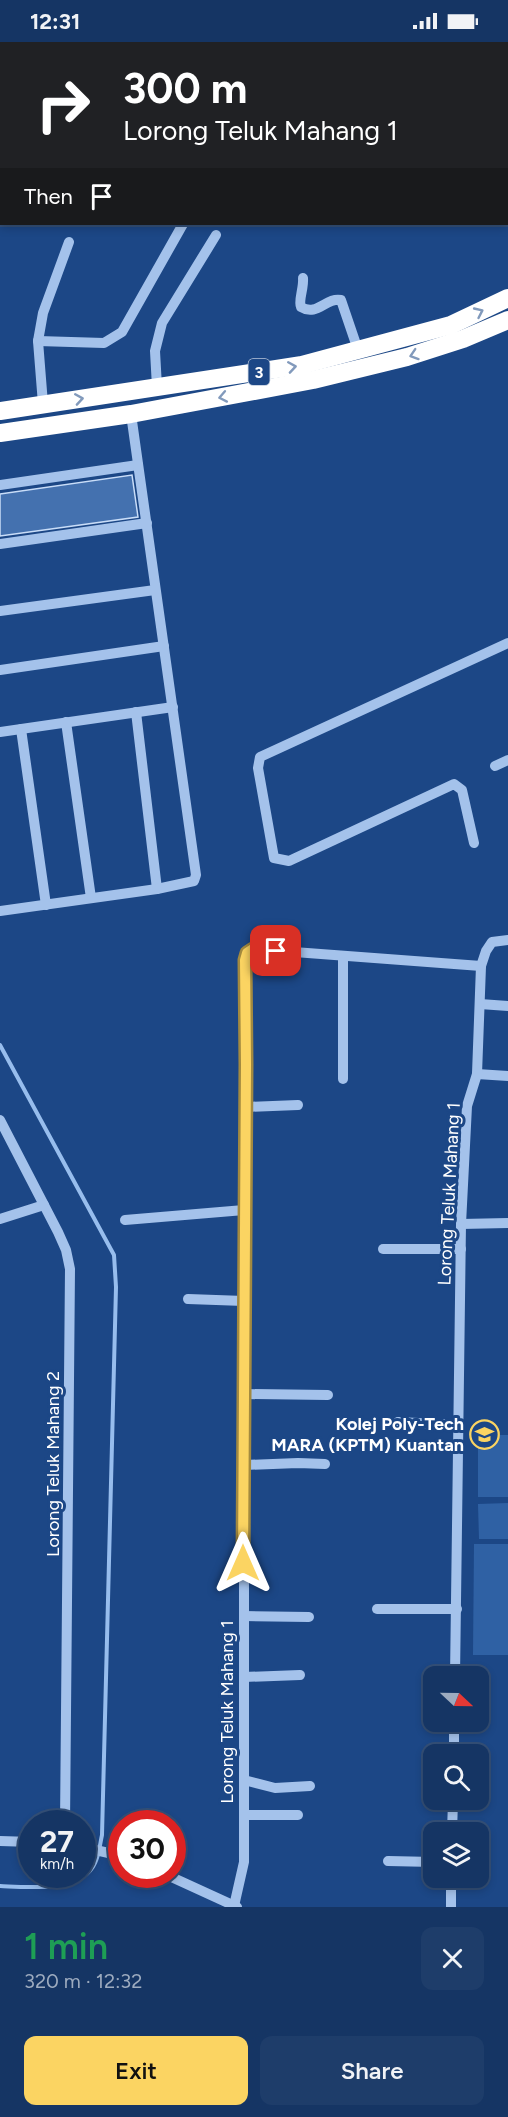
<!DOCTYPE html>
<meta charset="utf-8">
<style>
body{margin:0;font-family:Figtree,sans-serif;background:#1e3d6a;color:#f1f3f6;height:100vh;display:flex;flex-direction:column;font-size:22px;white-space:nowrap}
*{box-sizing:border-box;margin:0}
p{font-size:20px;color:#9dabbf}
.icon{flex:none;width:33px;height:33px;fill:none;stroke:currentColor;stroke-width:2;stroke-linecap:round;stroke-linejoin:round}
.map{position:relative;height:1865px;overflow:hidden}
.sheet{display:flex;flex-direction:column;background:#153564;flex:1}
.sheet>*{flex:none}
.guide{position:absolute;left:0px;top:0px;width:508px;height:183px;box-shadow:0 3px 9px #0003,0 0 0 2px #345078;background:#202124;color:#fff;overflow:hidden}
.needle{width:39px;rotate:112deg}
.buttons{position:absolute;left:423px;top:1624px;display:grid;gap:12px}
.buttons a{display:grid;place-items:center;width:66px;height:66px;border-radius:12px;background:#153564;box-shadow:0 3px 9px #0003,0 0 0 2px #345078;font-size:30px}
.speed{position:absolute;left:18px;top:1768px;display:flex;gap:12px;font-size:30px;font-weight:700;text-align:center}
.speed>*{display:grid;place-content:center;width:78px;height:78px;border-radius:50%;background:#153564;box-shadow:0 3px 9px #0003,0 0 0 2px #345078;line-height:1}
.speed small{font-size:15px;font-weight:400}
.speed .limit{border:9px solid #d22;background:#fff;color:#111}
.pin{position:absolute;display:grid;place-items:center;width:51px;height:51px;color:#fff;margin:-26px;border-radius:12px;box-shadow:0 3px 9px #0006}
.me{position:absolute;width:66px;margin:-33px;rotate:0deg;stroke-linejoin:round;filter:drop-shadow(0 0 4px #0008)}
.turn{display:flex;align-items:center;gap:21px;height:126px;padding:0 24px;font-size:27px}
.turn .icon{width:78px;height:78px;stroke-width:2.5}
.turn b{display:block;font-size:42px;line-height:51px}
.then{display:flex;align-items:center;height:57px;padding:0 24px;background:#0003;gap:12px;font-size:22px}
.round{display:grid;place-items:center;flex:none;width:63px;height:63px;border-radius:12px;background:#1e3d6a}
.head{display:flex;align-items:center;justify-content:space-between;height:102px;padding:0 24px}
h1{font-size:36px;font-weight:600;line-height:45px;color:#1e9e55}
.action{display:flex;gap:12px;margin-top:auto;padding:12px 24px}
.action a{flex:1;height:69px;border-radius:12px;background:#fbd462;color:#111;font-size:24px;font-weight:600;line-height:69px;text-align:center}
.action a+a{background:#1e3d6a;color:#f1f3f6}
.status{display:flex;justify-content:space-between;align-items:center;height:42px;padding:0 30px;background:#153564;direction:ltr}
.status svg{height:16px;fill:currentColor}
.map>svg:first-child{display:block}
.green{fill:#2f61a4}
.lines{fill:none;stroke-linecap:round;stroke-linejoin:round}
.stream{stroke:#97bded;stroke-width:4}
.river{stroke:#3f5e8d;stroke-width:24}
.building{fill:#4471af;stroke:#c9ddf8;stroke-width:1.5}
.minor{stroke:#a4c2eb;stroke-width:10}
.highway{stroke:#fff;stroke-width:18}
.oneway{stroke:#829abc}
.route-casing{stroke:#a38a40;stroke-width:15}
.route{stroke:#fbd462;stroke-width:10}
.labels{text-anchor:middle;stroke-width:6;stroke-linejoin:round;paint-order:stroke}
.shield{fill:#1c4786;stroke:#bbc8db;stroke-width:1.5}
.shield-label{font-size:16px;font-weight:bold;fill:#fff}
.street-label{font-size:18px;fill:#fff;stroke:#1c4786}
.poi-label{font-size:18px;font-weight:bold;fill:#fff;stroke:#1c4786;text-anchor:end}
</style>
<div class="status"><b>12:31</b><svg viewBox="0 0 49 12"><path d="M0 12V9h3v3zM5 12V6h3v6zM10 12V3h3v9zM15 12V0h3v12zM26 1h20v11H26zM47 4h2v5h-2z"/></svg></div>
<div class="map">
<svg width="508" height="1865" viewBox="0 0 508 1865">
<rect width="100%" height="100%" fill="#1c4786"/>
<g class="green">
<rect x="478" y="1393" width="30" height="62"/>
<path d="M508 1461V1497H479L478 1462Z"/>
<path d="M474 1502H508V1613H473Z"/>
</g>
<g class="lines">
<path class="stream" d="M0 1003 114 1213 116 1245 102 1793C100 1802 99 1813 95 1821 82 1851 27 1845 0 1844"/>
<g class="river">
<path d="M207 0 209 2"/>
<path d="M300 2 302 0"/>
</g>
</g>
<path class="building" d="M132 433 138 475 0 494V452Z"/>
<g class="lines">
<g class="minor">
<path d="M126 0 128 2"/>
<path d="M479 2V0"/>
<path d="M507 7H508"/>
<path d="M303 236C304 246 298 259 301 265 317 275 326 255 341 258L358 308"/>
<path d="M38 299 104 301 122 290 183 182"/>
<path d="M157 345 155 309 162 281 216 193"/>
<path d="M43 362 38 299 43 271 69 200"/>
<path d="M0 443 138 423"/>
<path d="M0 502 147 481"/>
<path d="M0 569 155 548"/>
<path d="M0 628 164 604"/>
<path d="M136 670 157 847"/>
<path d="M66 680 91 856"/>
<path d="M21 687 46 863"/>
<path d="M0 690 173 665"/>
<path d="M495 724 508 718"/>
<path d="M474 801 462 748 454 742 289 819 274 816 258 726 260 715 508 601"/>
<path d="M0 869 157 847 194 839 196 833 131 372"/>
<path d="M343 914V1037"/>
<path d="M480 962 508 964"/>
<path d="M477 1032 508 1034"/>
<path d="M246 1065 298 1063"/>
<path d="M0 1078 58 1190 66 1208 70 1227 65 1782"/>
<path d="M0 1177 44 1163"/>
<path d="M125 1178 244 1168"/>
<path d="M461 1182 508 1181"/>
<path d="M383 1207H461"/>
<path d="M188 1257 244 1259"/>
<path d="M244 1352 328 1353"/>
<path d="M398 1380 459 1383"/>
<path d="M244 1423 298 1421 325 1422"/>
<path d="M377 1567H457"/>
<path d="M244 1574 309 1575"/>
<path d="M244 1635 300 1633"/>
<path d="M455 1635 461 1182 467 1064 477 1032 481 924 486 909 492 900 508 898"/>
<path d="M454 1713V1680"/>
<path d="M244 1738 275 1746 310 1744"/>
<path d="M244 1773H298"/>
<path d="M452 1791 453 1758"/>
<path d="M0 1799 32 1800"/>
<path d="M82 1805 122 1814"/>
<path d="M388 1819 434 1820"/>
<path d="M167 1833 237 1865"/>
<path d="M234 1864 244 1820V1259L247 1022 245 918 247 911 253 907 481 924"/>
<path d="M451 1865V1836"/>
</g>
<g class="highway">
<path d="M0 369 302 323 451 283 508 256"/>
<path d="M0 391 131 372 313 338 407 315 463 297 508 278"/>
</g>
</g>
<defs><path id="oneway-chevron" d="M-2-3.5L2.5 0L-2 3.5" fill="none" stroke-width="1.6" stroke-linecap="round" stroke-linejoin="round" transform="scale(1.5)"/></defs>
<g class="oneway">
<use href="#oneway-chevron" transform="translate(479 270) rotate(-25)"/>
<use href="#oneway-chevron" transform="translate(414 313) rotate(162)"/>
<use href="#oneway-chevron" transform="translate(292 325) rotate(-9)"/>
<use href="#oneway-chevron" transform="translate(223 355) rotate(169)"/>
<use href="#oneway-chevron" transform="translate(79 357) rotate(-9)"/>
</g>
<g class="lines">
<defs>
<path id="route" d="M243 1521 246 1022 245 918 247 911 253 907 276 909"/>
</defs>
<use href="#route" class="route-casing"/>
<use href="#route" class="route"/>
</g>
<defs>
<symbol id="university-ring" viewBox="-11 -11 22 22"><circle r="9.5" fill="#1c4786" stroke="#fbd462" stroke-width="1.5"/><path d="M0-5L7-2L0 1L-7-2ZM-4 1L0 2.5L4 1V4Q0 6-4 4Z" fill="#fbd462"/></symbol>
</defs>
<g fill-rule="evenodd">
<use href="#university-ring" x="468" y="1376" width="33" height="33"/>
</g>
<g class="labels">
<rect class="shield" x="248.5" y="317" width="21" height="26" rx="4.5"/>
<g class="shield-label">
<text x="259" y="336">3</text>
</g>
<g class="street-label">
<text transform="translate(449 1152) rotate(-87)" y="6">Lorong Teluk Mahang 1</text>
<text transform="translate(53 1422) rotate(-90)" y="6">Lorong Teluk Mahang 2</text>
<text transform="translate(227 1670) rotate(-90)" y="6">Lorong Teluk Mahang 1</text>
</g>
<g class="poi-label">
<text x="464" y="1388">Kolej Poly-Tech<tspan x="464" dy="21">MARA (KPTM) Kuantan</tspan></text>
</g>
</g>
</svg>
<div class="buttons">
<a><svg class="needle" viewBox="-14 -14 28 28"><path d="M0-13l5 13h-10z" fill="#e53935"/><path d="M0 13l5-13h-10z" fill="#9dabbf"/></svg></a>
<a><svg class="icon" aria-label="search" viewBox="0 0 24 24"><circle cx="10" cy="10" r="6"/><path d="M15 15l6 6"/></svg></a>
<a><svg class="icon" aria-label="layers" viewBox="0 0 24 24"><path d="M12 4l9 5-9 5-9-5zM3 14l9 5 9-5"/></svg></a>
</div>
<div class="speed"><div>27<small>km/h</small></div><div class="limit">30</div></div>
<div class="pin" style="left:276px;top:909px;background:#d93025"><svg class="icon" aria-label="arrive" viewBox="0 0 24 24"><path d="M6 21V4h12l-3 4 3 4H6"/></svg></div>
<svg class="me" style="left:243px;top:1521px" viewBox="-20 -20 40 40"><path d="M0-17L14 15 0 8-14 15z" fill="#fbd462" stroke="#fff" stroke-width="4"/></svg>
<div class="guide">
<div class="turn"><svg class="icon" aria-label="right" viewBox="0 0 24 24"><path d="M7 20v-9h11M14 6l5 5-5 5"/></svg><div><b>300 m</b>Lorong Teluk Mahang 1</div></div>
<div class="then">Then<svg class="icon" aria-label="arrive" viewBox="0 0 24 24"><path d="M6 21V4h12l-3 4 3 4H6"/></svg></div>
</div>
</div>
<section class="sheet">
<div class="head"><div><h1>1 min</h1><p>320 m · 12:32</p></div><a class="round"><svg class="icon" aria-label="close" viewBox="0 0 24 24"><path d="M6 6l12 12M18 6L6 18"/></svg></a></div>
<div class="action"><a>Exit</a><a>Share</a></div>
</section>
